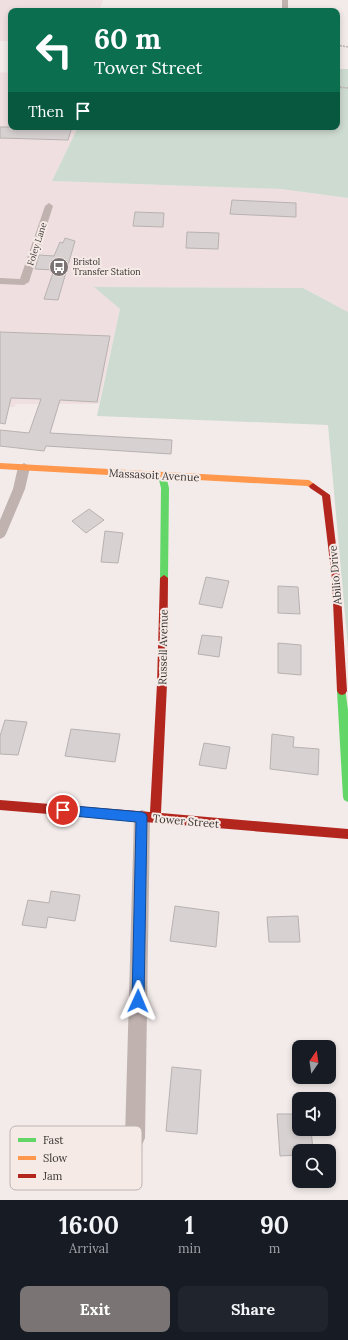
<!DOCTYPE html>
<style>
body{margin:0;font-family:Lora,serif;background:#20242c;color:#f1f3f6;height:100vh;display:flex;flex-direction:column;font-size:15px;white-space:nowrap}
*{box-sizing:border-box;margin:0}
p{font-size:13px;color:#9ea1a6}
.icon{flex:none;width:22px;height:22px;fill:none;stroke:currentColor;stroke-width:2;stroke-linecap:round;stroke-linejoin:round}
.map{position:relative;height:1200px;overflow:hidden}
.panel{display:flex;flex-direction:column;background:#171b24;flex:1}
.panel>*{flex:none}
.top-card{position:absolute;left:8px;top:8px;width:332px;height:122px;border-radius:8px;box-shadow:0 2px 6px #0003;background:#0b6e4f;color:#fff;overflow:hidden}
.needle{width:26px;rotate:13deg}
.tools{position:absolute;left:292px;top:1040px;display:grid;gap:8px}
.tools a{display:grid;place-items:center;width:44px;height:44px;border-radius:8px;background:#171b24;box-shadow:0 2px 6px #0003;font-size:20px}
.pin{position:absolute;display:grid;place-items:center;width:34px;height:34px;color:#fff;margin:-17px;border:2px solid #fff;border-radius:50%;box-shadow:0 1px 4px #0007}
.me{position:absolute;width:44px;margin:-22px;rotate:1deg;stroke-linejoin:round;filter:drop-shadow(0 0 3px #0008)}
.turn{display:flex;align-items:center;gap:14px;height:84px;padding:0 20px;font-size:18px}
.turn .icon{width:52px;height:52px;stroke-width:2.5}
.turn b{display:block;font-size:28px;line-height:34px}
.then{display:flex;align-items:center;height:38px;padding:0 20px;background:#0003;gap:8px;font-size:15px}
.eta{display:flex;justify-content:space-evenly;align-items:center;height:68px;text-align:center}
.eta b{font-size:24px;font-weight:700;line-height:28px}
.action{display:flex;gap:8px;margin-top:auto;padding:8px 20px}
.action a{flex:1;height:46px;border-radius:8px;background:#7a7574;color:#fff;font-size:16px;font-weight:700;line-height:46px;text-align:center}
.action a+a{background:#20242c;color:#f1f3f6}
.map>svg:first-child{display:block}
.commercial{fill:#f0dfe0}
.green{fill:#cedbd0}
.building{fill:#d7d2d1;stroke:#b7b2b1}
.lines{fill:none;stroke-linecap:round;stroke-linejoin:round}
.path{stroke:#bdb5b2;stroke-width:1.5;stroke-dasharray:2 1;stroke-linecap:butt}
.street{fill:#bfb2af;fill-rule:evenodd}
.fast{fill:#63d668;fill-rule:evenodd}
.slow{fill:#ff974d;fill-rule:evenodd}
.jam{fill:#b3261e;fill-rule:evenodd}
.route{fill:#1a73e8;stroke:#114b97}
.labels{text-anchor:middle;stroke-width:4;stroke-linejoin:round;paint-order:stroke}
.far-street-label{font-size:9px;fill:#3a3634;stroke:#f5eae6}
.far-poi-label{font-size:9px;fill:#3a3634;stroke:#f5eae6;text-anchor:start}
.street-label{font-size:11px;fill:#3a3634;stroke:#f5eae6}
.key{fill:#f5eae6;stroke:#bdb4b1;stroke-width:1}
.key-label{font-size:11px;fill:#3a3634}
</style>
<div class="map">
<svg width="348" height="1200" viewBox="0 0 348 1200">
<rect width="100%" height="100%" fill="#f2ebea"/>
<g class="commercial">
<path d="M0 0H103L99 11H11V41H0Z"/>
<path d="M0 72 11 73V127H78L52 181 281 189 348 198V312L303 288 95 287 120 309 99 404H16L14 407H0Z"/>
</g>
<g class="green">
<path d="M337 69H348V198L281 189 52 181 78 127H337Z"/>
<path d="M94 287 303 288 348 312V648L328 425 97 416 120 309Z"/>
</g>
<g class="building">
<path d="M0 127H72L68 140 0 138Z"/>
<path d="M232 200 296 203V217L230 214Z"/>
<path d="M135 212 164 213 163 227 133 226Z"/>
<path d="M187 232 219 233 218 249 186 248Z"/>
<path d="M65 238 75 241 58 300 44 299 54 270 35 269 39 255 54 256 60 242 63 243Z"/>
<path d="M0 332 110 336 97 402 60 400 50 433 172 440 171 454 46 446 44 451 0 446V430L29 433 41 399 11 398 5 424 0 423Z"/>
<path d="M89 509 104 520 86 533 72 521Z"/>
<path d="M105 531 123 533 118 563 101 562Z"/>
<path d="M206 577 229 581 222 608 199 604Z"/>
<path d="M278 586 298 587 300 614 278 613Z"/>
<path d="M202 635 222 637 219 657 198 654Z"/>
<path d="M278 643 301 645V675L278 673Z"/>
<path d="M5 720 27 722 18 755 0 754V736Z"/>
<path d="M71 729 120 734 115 762 65 756Z"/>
<path d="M272 734 294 737 293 747 319 749 318 775 270 769Z"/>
<path d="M204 743 230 747 226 769 199 765Z"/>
<path d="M51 891 80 895 75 921 48 917 46 928 22 925 28 900 49 903Z"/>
<path d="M175 906 219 912 216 947 170 941Z"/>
<path d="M298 916 300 942H269L267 917Z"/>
<path d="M172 1067 201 1070 197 1134 166 1131Z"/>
<path d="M277 1114H299V1129H311L313 1151H299V1155L280 1156Z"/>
</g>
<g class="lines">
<g class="path">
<path d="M337 45 348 47"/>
<path d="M337 87 348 88"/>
</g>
<g class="street">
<rect x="282" y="0" width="6" height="11"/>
<path d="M49 203 53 206 29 282 24 285 0 284V278L20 279 45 206Z"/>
<path d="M24 463 30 467 25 489 6 534 4 537 0 539V520L13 489 18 467Z"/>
<path d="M142 810 147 812 150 817 145 1138 142 1145 135 1148 128 1145 125 1138 134 817 137 812Z"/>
</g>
<g class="fast">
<path d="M162 473 166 476 169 488 168 578 164 581 160 578 161 488 158 476Z"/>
<path d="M342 687 345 688 348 710V802L344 800 343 797 337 691 339 688Z"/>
</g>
<path class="slow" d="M0 463 309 480 317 486 313 489 307 486 0 469Z"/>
<g class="jam">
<path d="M313 483 330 495 340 579 347 691 345 694 342 695 339 694 337 691 332 579 322 496 310 488 309 486Z"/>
<path d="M164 575 168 578 167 684 161 813 348 829V839L0 810V800L150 812 157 684 160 578Z"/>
</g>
</g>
<path class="route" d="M63 805 142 812 146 814 147 817 144 1001 142 1005 138 1007 133 1005 132 1001 136 822 63 815 59 814 58 810 59 807Z"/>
<defs>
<symbol id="bus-disc" viewBox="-11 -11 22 22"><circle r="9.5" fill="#7a7574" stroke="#f5eae6"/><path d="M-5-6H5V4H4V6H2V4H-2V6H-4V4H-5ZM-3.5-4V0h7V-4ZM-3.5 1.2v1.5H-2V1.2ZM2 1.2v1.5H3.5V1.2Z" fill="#fff"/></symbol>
</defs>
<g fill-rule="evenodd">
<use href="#bus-disc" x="48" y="256" width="22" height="22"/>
</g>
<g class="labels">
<g class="far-street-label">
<text transform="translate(37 244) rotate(-72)" y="3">Foley Lane</text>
</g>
<g class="far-poi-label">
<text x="73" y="265">Bristol<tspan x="73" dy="10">Transfer Station</tspan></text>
</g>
<g class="street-label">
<text transform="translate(154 475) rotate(3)" y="4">Massasoit Avenue</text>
<text transform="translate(335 575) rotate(-95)" y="4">Abilio Drive</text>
<text transform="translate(163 647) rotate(-89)" y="4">Russell Avenue</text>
<text transform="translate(186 821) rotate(5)" y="4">Tower Street</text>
</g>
</g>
<rect x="10" y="1126" width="132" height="64" rx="6" class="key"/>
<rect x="18" y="1138" width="18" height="4" fill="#63d668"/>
<rect x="18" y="1156" width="18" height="4" fill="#ff974d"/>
<rect x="18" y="1174" width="18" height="4" fill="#b3261e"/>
<g class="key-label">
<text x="43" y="1144">Fast</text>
<text x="43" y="1162">Slow</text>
<text x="43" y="1180">Jam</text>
</g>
</svg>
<div class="tools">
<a><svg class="needle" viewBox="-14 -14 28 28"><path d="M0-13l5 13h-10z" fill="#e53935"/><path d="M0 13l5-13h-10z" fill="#9ea1a6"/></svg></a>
<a><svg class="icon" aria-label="sound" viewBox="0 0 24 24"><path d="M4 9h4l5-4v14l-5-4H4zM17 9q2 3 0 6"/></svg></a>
<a><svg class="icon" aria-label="search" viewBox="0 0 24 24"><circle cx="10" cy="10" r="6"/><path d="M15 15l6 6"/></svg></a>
</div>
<div class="pin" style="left:63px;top:810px;background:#d93025"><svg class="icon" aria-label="arrive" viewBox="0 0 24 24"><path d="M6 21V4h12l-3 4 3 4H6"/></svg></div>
<svg class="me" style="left:138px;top:1001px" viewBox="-20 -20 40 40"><path d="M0-17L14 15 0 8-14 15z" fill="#1a73e8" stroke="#fff" stroke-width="4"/></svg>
<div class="top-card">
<div class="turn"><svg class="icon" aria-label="left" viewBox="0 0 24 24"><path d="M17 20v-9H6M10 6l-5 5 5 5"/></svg><div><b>60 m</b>Tower Street</div></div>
<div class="then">Then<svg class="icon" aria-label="arrive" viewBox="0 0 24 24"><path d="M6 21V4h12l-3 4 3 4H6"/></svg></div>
</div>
</div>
<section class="panel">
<div class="eta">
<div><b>16:00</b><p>Arrival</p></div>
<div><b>1</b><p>min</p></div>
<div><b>90</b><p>m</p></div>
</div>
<div class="action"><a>Exit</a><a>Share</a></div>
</section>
